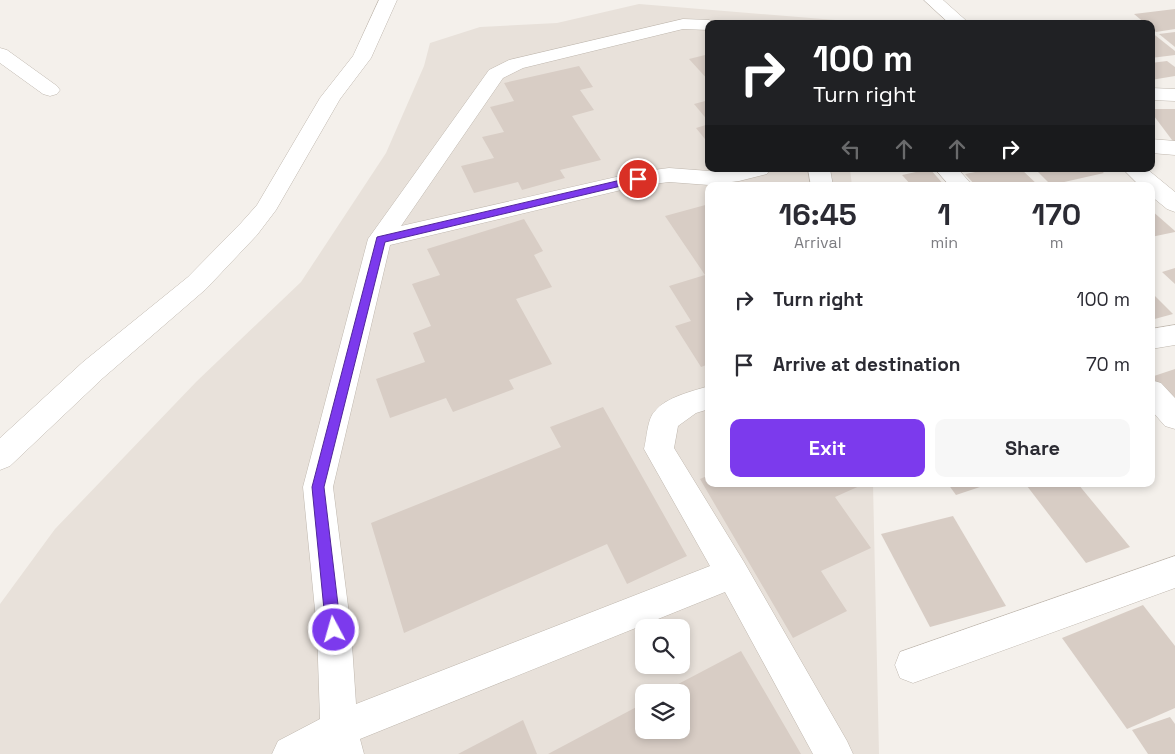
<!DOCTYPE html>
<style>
body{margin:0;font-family:"Space Grotesk",sans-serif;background:#f7f7f7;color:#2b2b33;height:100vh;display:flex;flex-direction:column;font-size:19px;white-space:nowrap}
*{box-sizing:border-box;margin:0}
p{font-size:16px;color:#7c7c81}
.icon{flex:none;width:28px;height:28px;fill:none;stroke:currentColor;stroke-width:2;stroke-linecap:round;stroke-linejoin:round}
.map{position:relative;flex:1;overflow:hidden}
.details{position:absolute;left:705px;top:182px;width:450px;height:305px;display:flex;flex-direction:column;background:#fff;border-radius:10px;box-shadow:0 2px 8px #0003}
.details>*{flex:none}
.banner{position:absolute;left:705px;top:20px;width:450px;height:152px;border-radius:10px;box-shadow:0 2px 8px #0003;background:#202124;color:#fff;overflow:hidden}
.fabs{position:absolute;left:635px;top:619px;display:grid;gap:10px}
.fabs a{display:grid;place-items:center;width:55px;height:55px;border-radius:10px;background:#fff;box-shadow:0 2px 8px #0003;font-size:25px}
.pin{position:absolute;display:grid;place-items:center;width:42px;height:42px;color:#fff;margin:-21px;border:2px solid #fff;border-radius:50%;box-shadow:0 1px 5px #0007}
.me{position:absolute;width:55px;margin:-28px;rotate:354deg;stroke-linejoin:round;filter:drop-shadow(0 0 4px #0008)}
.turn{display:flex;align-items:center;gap:18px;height:105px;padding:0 25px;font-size:22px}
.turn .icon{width:65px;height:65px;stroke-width:2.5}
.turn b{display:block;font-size:35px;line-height:42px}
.lanes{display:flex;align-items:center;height:48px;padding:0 25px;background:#0003;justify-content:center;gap:25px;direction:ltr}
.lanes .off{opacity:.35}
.eta{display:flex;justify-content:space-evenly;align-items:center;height:85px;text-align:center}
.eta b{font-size:30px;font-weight:700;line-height:35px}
.primary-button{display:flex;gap:10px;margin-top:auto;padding:10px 25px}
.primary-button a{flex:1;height:58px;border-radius:10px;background:#7c3aed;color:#fff;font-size:20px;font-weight:700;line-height:58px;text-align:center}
.primary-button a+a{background:#f7f7f7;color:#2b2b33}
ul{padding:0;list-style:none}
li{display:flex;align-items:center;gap:15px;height:65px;padding:0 25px}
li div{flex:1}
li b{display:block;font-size:19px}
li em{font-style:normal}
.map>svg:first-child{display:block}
.residential{fill:#e8e1da;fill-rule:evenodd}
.building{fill:#d8cdc5}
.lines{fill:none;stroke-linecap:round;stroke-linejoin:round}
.street-casing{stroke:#bfb7ae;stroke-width:1}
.street{fill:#fff;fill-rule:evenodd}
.route{fill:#7c3aed;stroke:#51269a}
</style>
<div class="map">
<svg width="1175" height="754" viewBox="0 0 1175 754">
<rect width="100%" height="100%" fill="#f4f0eb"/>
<path class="residential" d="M639 4 884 24H709V169H850L852 186H709V484H873L879 754H0V604L55 529 197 381 301 282 386 153 424 66 430 43 480 27 557 23ZM644 628H681V665H644ZM644 692H681V730H644Z"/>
<g class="building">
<path d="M1175 9V29L1156 32 1151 28V24H1146L1134 14Z"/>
<path d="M1151 32 1175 51V55L1151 58Z"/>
<path d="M1175 32V47L1159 34Z"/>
<path d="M709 54V81L689 59Z"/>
<path d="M1167 61 1175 67V76L1151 80V63Z"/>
<path d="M579 66 593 87 580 90 594 110 572 116 601 160 560 170 565 178 522 190 518 182 474 193 461 166 494 158 482 137 504 132 490 107 514 101 504 83Z"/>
<path d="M709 100V122L694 104Z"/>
<path d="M1151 109H1175V144L1151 112Z"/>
<path d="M709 124V144L696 128Z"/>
<path d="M930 169 945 186H912L902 175Z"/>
<path d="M991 169H1021L1039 186H976L965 174Z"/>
<path d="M1035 169H1099L1104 173 1051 185Z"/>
<path d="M709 204V364L701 367 675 326 691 321 669 286 705 275 665 216Z"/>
<path d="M1151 210 1175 231V232L1151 237Z"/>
<path d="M524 219 543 251 534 255 552 287 516 299 552 364 509 380 514 389 453 412 446 398 390 418 376 379 425 362 413 333 431 326 412 284 440 275 427 249Z"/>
<path d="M1175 268V284L1162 272Z"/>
<path d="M1151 292 1173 314 1151 320Z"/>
<path d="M1175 369V404L1151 379V377Z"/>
<path d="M603 407 687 556 627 584 607 544 404 633 371 523 561 447 550 427Z"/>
<path d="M709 475V484H864L835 497 871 548 821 571 847 611 793 638 700 479Z"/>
<path d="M948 484H989L956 495Z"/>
<path d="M1035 484H1078L1130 547 1086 563 1027 486Z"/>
<path d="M953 516 1006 606 930 627 881 534Z"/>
<path d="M1143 605 1175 646V708L1127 729 1062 638Z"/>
<path d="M741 651 801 754H548L644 703V730H681V692H663Z"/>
<path d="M1170 717 1175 724V754H1148L1132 730Z"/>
<path d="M523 720 537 754H458Z"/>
</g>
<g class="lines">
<defs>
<g id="street">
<path d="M379 0H397L371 58 340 99 276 210 257 235 206 289 103 378 10 466 0 470V438L83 362 188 277 241 223 257 205 320 98 353 56Z"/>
<path d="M924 0H943L970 24H950Z"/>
<path d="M683 19 709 20 717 24H709V30L683 29 523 68 503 78 401 226 638 172 669 168 709 171 725 169H770L767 174 739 181 709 185 669 182 638 186 390 245 333 487 351 630 356 704 710 566 644 449C647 438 647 419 655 411 666 397 693 391 709 386V409L696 413 678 426 674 448 744 562 847 741 853 754H813L725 592 360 739 364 754H272L278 741 320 719 317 630 303 487 368 239 489 70 509 60Z"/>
<path d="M0 48 7 50 57 86 60 90 57 94 50 96 43 94 0 63Z"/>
<path d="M1151 88 1175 89V101L1151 100Z"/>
<path d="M1151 139 1175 141V155L1151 153Z"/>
<path d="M808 169H830L833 186H811Z"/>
<path d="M935 169H958L973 186H950Z"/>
<path d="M1123 169H1147L1175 192V212L1167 209 1151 196V186H1140Z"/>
<path d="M1175 325V345L1151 349V329Z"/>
<path d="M1151 380 1161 383 1175 398V429L1165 426 1151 410Z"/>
<path d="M1175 556V588L913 683 900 678 895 665 900 652Z"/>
</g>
</defs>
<use href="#street" class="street-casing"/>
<use href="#street" class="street"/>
</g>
<path class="route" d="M638 176 642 177V181L385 242 324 487 341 630 339 635 334 637 328 635 326 630 312 487 377 237Z"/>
</svg>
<div class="fabs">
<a><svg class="icon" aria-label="search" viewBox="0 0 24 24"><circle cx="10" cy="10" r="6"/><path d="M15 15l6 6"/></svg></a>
<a><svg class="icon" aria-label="layers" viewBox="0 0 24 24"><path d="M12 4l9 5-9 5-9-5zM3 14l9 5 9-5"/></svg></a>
</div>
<div class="pin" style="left:638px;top:179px;background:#d93025"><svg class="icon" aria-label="arrive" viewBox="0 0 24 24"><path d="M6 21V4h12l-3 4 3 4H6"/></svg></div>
<svg class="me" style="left:334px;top:630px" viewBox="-20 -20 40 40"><circle r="17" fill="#7c3aed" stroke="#fff" stroke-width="3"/><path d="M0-11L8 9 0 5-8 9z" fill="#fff"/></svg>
<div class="banner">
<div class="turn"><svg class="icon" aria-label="right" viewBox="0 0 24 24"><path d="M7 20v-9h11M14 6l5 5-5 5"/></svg><div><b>100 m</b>Turn right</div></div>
<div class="lanes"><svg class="icon off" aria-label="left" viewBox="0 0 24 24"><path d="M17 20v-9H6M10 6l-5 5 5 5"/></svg><svg class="icon off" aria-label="ahead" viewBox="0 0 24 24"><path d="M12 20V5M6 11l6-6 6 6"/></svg><svg class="icon off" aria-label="ahead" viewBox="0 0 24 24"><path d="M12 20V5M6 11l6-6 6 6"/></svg><svg class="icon" aria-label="right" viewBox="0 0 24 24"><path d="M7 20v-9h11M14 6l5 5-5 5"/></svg></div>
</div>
<section class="details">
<div class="eta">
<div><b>16:45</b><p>Arrival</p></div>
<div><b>1</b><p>min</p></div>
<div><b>170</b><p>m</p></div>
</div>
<ul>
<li><svg class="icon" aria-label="right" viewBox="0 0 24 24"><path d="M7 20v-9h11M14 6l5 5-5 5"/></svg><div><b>Turn right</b></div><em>100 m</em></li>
<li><svg class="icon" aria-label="arrive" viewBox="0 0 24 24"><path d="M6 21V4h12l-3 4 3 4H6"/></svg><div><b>Arrive at destination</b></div><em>70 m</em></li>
</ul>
<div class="primary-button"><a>Exit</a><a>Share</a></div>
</section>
</div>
